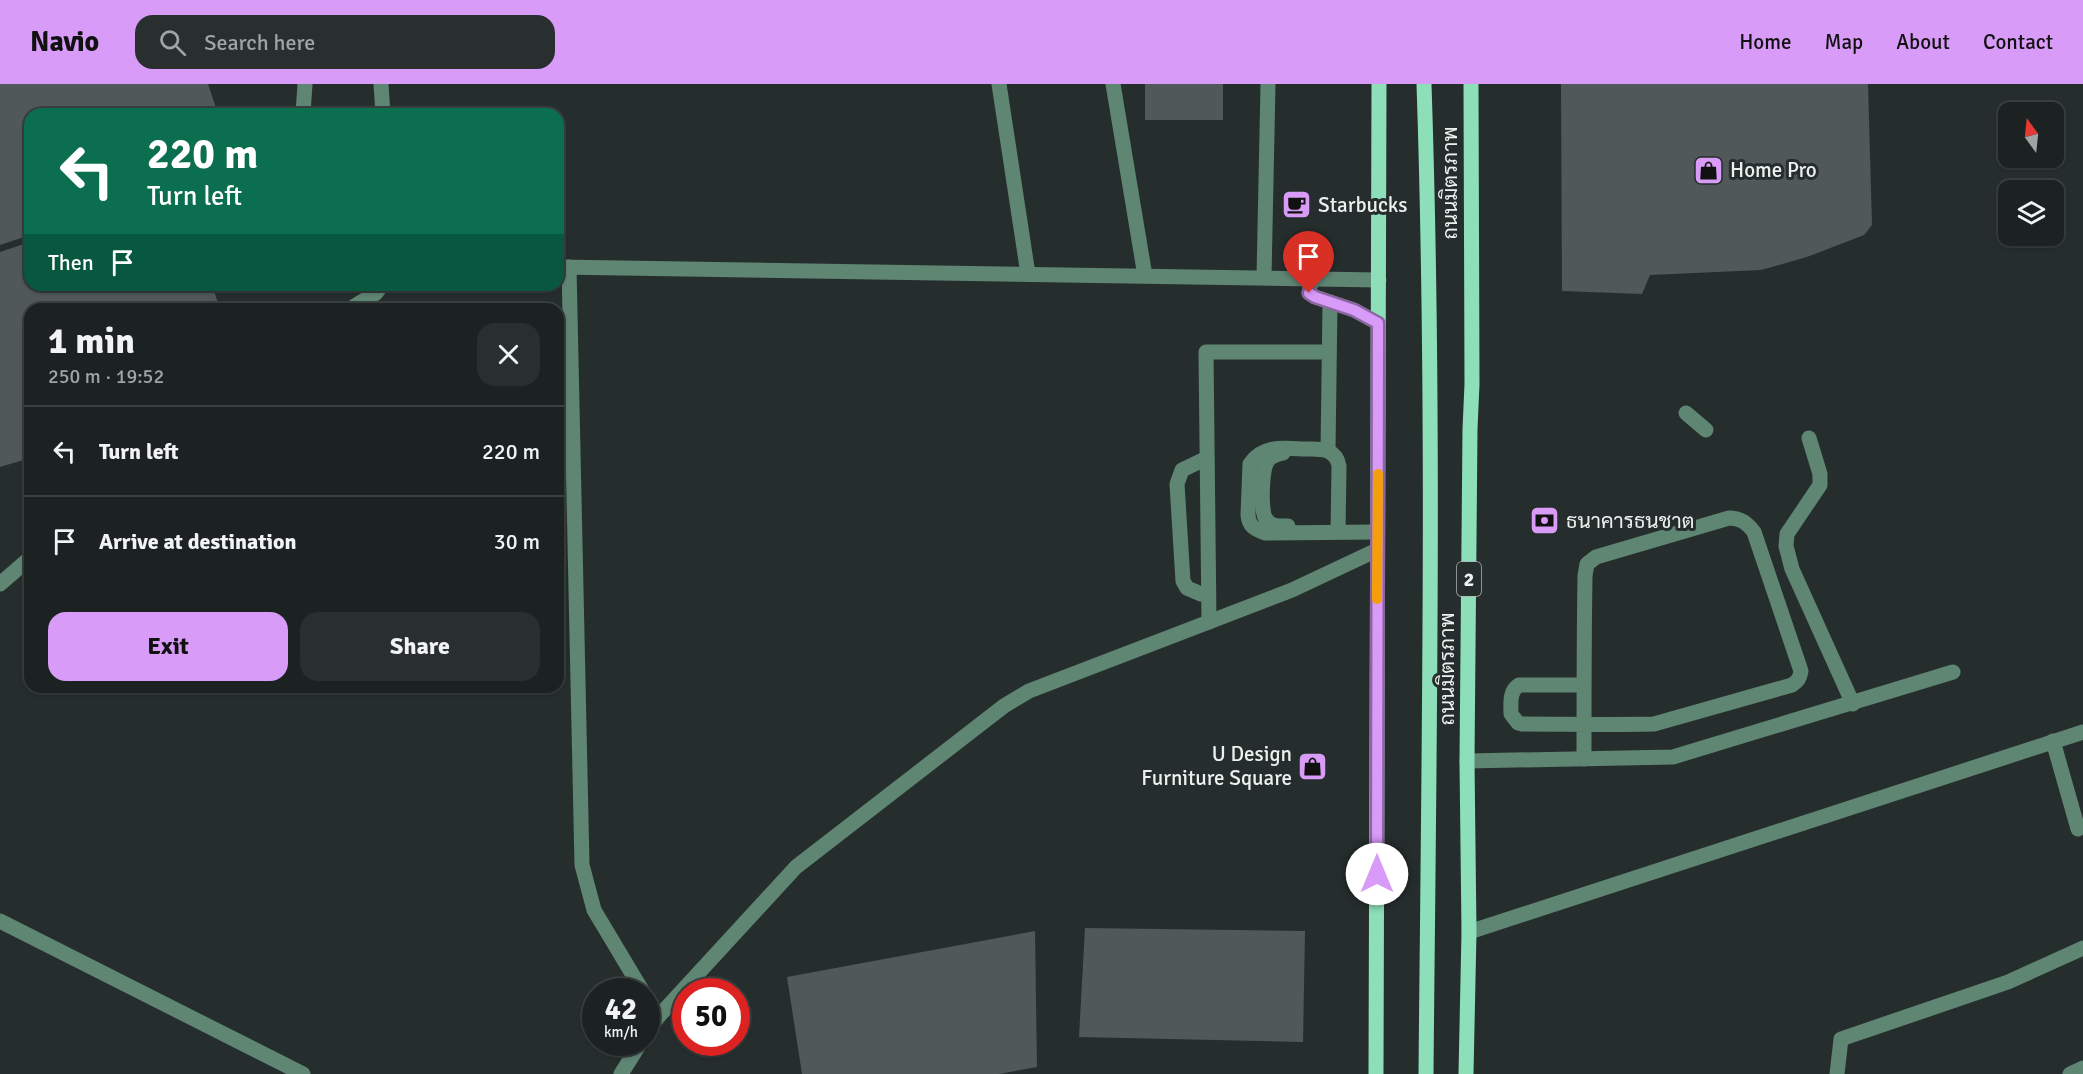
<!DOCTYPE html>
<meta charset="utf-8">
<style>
body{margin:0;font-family:Signika,Sarabun,sans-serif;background:#292f2f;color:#f1f3f6;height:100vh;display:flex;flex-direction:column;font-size:22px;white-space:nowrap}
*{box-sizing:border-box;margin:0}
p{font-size:20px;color:#a0a4a5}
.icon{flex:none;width:33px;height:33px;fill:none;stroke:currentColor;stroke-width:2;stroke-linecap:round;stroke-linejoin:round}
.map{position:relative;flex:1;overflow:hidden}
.side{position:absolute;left:24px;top:219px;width:540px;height:390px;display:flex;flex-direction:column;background:#1c2222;border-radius:18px;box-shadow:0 2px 4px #0004,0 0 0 2px #3a3f40}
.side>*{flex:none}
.hud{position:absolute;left:24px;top:24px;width:540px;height:183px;border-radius:18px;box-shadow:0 2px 4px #0004,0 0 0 2px #3a3f40;background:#0b6e4f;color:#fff;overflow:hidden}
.needle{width:39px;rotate:345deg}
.buttons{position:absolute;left:1998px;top:18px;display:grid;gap:12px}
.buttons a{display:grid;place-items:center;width:66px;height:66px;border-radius:12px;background:#1c2222;box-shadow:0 2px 4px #0004,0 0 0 2px #3a3f40;font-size:30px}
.speed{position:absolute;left:582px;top:894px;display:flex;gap:12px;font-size:30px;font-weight:700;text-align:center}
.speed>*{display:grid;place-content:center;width:78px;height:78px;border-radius:50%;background:#1c2222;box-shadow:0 2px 4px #0004,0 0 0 2px #3a3f40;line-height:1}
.speed small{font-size:15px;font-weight:400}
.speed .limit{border:9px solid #d22;background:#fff;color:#111}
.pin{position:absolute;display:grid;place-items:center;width:51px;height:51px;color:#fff;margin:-62px -26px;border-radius:50% 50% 50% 0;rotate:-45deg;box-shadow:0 0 6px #0007}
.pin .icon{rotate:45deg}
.me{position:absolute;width:66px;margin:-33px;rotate:0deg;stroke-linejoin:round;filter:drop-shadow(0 0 4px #0008)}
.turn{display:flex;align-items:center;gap:21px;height:126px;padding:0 24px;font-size:27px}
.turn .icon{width:78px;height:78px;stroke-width:2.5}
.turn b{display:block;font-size:42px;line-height:51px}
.then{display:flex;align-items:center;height:57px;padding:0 24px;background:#0003;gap:12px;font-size:22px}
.round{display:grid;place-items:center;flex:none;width:63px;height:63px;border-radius:18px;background:#292f2f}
.summary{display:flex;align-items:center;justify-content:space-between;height:102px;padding:0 24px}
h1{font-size:36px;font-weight:700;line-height:45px}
.action{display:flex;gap:12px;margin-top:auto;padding:12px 24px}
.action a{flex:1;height:69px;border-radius:18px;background:#d89bf8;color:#111;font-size:24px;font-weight:700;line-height:69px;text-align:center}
.action a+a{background:#292f2f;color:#f1f3f6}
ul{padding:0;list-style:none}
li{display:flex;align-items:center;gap:18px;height:90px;padding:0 24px;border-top:2px solid #3a3f40}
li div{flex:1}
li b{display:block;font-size:22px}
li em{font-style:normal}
header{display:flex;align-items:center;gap:36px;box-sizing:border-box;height:84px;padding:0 30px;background:#d89bf8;color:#111}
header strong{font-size:28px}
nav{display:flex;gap:33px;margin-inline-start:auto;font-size:21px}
.search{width:420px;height:54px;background:#292f2f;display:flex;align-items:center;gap:15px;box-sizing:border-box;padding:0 21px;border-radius:18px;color:#a0a4a5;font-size:22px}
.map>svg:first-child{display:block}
.building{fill:#50585a}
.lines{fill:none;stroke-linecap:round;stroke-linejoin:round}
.minor{stroke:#5f8573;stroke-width:15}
.major{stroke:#8cdfb9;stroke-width:15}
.route-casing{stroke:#8c65a1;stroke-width:15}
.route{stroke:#d89bf8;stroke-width:10}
.slow{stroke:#f59e0b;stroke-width:10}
.labels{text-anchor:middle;stroke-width:6;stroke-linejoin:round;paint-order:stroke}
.shield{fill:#262e2d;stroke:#b1b6b6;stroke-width:1.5}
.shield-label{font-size:20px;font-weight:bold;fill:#ecf1f0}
.poi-label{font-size:21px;fill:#ecf1f0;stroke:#262e2d;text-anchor:start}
.street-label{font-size:21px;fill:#ecf1f0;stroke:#262e2d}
</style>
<header>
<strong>Navio</strong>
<div class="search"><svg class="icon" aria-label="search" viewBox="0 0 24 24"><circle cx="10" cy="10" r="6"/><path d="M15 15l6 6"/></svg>Search here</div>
<nav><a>Home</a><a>Map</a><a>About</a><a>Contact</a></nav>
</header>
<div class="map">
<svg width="2083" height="990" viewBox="0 0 2083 990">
<rect width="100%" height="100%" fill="#262e2d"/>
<g class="building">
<path d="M0 0H208L218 30H30V151L0 161Z"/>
<rect x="1145" y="0" width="78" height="36"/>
<path d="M1561 0H1868L1872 141 1864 151 1807 173 1761 186 1650 191 1642 210 1562 207Z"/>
<path d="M30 158V201H212L220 225H30V374L0 383V168Z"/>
<path d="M1085 844 1305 847 1303 958 1079 953Z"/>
<path d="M1035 847 1037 983 999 990H802L787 893Z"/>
</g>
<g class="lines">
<g class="minor">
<path d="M381 0 383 30"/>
<path d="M999 0 1028 190"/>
<path d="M1113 0 1145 192"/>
<path d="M303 30 305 0"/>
<path d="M558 183 1379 196"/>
<path d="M569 183 582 781 594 826 643 908"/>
<path d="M1264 193 1268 0"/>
<path d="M1315 195 1310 201 1309 209 1315 213 1354 226 1378 239"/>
<path d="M350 225 376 209 382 201"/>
<path d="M1686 329 1706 346"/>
<path d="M1809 354 1820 390V401L1787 450 1786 462 1792 485 1853 620"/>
<path d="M1328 367 1330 218"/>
<path d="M1283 369C1276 371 1270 372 1267 378 1262 386 1260 428 1266 435 1271 443 1279 442 1288 442"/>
<path d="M1207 374 1182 386 1177 400 1183 497 1187 504 1201 510H1208"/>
<path d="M1338 448 1339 382C1338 375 1334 370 1328 367 1321 364 1311 365 1303 365 1284 364 1262 361 1250 380L1248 431C1249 442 1254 445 1265 449L1377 448"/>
<path d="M0 500 30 474"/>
<path d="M1209 538 1206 268H1329"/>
<path d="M1583 601H1519C1509 607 1511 620 1511 630L1518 639 1522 640C1566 640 1610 641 1654 640L1792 601C1798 597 1800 594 1801 587L1754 448C1747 439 1741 434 1729 434L1596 473 1587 480 1585 492C1584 553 1584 614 1584 675"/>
<path d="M2053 657 2078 745"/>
<path d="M1467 677 1673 673 1953 588"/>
<path d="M0 837 303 990"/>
<path d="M1469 848 2083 648"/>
<path d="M646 914 658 933"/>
<path d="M646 950 658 933 796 783 1004 622 1029 607 1292 506 1377 466"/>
<path d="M621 990 641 958"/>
<path d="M1837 990 1841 955 2008 898 2083 864"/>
<path d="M2070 990 2083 984"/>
</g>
<g class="major">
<path d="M1424 0C1435 330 1429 660 1426 990"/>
<path d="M1376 990 1379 0"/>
<path d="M1466 990 1469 848 1467 677 1470 345 1472 300 1471 0"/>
</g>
</g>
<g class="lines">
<defs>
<path id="route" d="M1309 209 1315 213 1354 226 1378 239 1377 790"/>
</defs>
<use href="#route" class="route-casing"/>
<use href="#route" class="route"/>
<path class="slow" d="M1377 515 1378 390"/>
</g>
<defs>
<symbol id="shop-square" viewBox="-11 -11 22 22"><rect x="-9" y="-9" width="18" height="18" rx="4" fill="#d89bf8" stroke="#262e2d"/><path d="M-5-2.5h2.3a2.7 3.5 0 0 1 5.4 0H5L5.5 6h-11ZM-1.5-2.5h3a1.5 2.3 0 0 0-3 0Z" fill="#111"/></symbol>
<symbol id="cafe-square" viewBox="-11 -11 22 22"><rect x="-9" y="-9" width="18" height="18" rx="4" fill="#d89bf8" stroke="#262e2d"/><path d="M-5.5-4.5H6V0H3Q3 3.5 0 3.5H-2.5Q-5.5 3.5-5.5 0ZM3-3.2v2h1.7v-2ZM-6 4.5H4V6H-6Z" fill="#111"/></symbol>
<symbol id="bank-square" viewBox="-11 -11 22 22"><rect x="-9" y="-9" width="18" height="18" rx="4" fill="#d89bf8" stroke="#262e2d"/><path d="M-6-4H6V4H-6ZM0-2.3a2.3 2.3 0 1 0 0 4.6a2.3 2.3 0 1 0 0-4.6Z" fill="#111"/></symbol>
</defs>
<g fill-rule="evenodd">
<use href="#shop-square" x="1692" y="70" width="33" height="33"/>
<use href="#cafe-square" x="1280" y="104" width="33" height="33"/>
<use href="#bank-square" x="1528" y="420" width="33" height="33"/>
<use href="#shop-square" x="1296" y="666" width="33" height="33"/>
</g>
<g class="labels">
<rect class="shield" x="1457" y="478" width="24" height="34" rx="4.5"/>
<g class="shield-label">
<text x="1469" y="502">2</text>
</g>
<g class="poi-label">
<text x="1730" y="93">Home Pro</text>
<text x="1318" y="128">Starbucks</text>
<text x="1566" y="444">ธนาคารธนชาต</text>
<text x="1292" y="677" text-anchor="end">U Design<tspan x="1292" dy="24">Furniture Square</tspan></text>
</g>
<g class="street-label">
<text transform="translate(1450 99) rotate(-90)" y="7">ถนนมิตรภาพ</text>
<text transform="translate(1447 585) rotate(-90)" y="7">ถนนมิตรภาพ</text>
</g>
</g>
</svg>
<div class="buttons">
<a><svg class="needle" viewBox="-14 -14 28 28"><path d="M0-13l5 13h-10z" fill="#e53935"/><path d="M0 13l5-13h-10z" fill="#a0a4a5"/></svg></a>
<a><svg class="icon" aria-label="layers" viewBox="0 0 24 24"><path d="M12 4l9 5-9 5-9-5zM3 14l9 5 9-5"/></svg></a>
</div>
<div class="speed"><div>42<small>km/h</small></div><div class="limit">50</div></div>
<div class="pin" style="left:1309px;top:209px;background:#d93025"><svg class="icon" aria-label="arrive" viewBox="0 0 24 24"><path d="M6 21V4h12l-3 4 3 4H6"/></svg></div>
<svg class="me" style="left:1377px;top:790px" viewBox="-20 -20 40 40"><circle r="19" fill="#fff"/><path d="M0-13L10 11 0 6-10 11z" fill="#d89bf8"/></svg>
<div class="hud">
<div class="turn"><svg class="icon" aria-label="left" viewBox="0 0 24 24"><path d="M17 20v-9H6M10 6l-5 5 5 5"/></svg><div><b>220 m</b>Turn left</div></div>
<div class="then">Then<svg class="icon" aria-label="arrive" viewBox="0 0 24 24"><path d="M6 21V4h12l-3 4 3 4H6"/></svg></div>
</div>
<section class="side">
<div class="summary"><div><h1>1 min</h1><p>250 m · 19:52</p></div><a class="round"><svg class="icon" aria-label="close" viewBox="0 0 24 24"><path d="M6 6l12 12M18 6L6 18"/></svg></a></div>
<ul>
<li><svg class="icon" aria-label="left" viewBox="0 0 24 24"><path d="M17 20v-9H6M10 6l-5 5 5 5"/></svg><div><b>Turn left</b></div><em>220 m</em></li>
<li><svg class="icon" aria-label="arrive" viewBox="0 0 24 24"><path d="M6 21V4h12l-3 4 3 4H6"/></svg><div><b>Arrive at destination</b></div><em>30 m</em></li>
</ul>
<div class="action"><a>Exit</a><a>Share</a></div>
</section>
</div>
